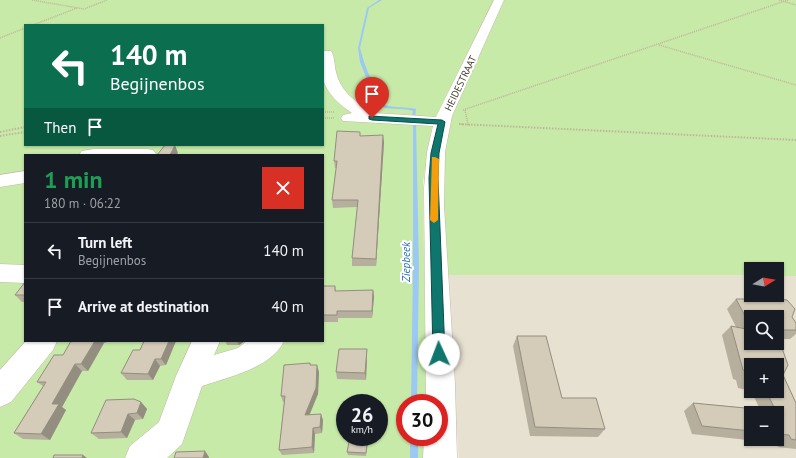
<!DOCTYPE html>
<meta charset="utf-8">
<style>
body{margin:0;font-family:"PT Sans",sans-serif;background:#242831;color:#f1f3f6;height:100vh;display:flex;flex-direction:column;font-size:15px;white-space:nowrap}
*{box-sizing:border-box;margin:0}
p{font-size:13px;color:#9ea1a6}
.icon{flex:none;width:22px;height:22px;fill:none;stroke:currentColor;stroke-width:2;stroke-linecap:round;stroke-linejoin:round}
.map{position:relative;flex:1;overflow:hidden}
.side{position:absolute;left:24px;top:154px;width:300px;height:188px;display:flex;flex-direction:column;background:#171b24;border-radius:0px;box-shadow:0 1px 3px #0004}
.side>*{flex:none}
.banner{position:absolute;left:24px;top:24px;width:300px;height:122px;border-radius:0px;box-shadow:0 1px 3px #0004;background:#0b6e4f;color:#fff;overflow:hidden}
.needle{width:26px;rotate:79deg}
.tools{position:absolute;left:744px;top:262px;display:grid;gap:8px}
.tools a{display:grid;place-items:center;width:40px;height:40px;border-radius:0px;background:#171b24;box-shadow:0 1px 3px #0004;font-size:20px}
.speed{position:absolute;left:336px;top:394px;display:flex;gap:8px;font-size:20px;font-weight:700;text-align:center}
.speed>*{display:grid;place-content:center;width:52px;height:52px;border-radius:50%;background:#171b24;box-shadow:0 1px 3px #0004;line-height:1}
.speed small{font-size:10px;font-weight:400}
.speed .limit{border:6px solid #d22;background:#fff;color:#111}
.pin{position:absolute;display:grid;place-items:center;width:34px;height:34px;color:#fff;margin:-41px -17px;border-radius:50% 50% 50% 0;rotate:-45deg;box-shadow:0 0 4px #0007}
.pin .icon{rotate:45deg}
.me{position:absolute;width:44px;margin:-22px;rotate:358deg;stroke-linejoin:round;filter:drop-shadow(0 0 3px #0008)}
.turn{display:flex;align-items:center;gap:14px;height:84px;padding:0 20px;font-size:18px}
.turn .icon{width:52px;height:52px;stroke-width:2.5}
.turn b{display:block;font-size:28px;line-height:34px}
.then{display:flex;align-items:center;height:38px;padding:0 20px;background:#0003;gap:8px;font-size:15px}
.round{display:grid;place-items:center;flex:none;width:42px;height:42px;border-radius:0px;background:#242831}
.summary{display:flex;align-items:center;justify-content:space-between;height:68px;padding:0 20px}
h1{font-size:24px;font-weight:700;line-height:30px;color:#1e9e55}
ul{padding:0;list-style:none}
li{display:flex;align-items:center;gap:12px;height:56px;padding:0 20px;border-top:1px solid #363941}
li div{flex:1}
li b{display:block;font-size:15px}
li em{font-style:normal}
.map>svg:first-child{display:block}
.residential{fill:#e7e1d1;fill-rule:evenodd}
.green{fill:#c7eaa9;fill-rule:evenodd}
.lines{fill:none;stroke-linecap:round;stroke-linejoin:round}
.stream{fill:#9bc9f4;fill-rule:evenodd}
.minor-casing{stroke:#c1baa8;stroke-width:1}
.path-far1{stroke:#c1b596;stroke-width:1.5;stroke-dasharray:1 1;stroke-linecap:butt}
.path{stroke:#c1b596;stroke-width:2;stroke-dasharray:1.5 1.5;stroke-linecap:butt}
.minor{fill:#fff;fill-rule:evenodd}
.wall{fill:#b6af9e;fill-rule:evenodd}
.shaded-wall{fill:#948e81}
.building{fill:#d4cbb8;stroke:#948e81}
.route{fill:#0f766e;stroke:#0a4d48}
.slow{fill:#f59e0b}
.labels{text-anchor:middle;stroke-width:4;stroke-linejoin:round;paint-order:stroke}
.street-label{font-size:10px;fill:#443f33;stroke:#fff}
.water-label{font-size:11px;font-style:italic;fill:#276fb5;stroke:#fff}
</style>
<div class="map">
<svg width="796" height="458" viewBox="0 0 796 458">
<rect width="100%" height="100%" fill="#f3efe3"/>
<path class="residential" d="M444 275H751V295H777V276H796V458H459ZM751 317H777V343H751ZM751 365H777V391H751ZM751 413H777V439H751Z"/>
<path class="green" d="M0 0H796V276H777V269H751V275H444L438 182 445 129 432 128 423 181 426 403H405V437H426L427 458H0ZM25 25H323V145H25ZM25 155H323V341H25ZM345 403H379V437H345Z"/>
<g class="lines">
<g class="stream">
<path d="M379 0H382L369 8 360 48 364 62 380 103C391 109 404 106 416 109L415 118H413L412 117 413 111C401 107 388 111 377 105L360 62 358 48 367 8Z"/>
<path d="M413 121H414L416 122 419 266 417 403H411L413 266Z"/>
<rect x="410" y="437" width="8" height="21"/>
</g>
<defs>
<g id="minor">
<path d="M494 0H504L452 116 445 152 444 206 455 384 457 458H423L424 437H439V403H426L424 188 427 152 433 126 343 121 341 118 343 115 352 113C340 105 327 94 323 79 321 71 323 60 323 51H331C335 57 334 65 336 72 341 93 358 104 375 113L436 117Z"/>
<path d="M94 149H147L153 150 156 154 79 155 82 151Z"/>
<path d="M25 171V183L0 187V175Z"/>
<path d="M0 264 25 265V283L0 282Z"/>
<path d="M26 341H57L53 350 11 402 0 407V370Z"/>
<path d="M192 341H220L214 355 238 348 247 341H284C271 368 229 377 202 386L182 444 167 458H125L130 446 159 422 176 376Z"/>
</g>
</defs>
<use href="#minor" class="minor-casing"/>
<g class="path-far1">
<path d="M32 0 84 9 107 0"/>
<path d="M779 0 796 5"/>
<path d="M33 25 77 8"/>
<path d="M0 38 25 28"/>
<path d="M659 45 796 85"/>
<path d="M463 110 788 0"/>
<path d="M465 110 468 124"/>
<path d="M323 112H335"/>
<path d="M323 118H335"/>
<path d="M459 124 471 125"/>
</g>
<g class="path">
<path d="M459 124 796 140"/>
<path d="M0 132 25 127"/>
<path d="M0 136 25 132"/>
</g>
<use href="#minor" class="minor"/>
</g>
<g class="wall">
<path d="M361 136 384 142 376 266H352V258L357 207 333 208 332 200 337 168H335L334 161Z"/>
<path d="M25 282V302H22L15 295Z"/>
<path d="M323 286H335L336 291 373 290 374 297 372 318H338V322H323Z"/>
<path d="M736 299 792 317 796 323V334L790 339H779L783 375 796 403V449L778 447 776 443 692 434 684 411 693 403 760 409 751 391 738 388 736 380 733 379 722 335 731 326 736 327 727 309ZM751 317H777V343H751ZM751 365 777 391H751ZM751 413H777V439H751Z"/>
<path d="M517 336 562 398 605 429 598 437 530 436 513 346Z"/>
<path d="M71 341H107L106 343H104L88 371H82L62 407 66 410 50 440 23 439 14 433 43 386 37 382 63 355Z"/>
<path d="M144 341H176L166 365 160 366 153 380H127L121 373 140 350Z"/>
<path d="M225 341H245L239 345H227Z"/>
<path d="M367 349V356L366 380 337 379 336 372Z"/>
<path d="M310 363 311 365 319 372 318 394 309 415 323 420 322 433 315 434 314 453 282 455 279 450 284 402H283L281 396Z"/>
<path d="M141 402 147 409 143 419 135 420 127 438 99 439 91 433Z"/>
<path d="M350 437H368L366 456 348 455 347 452Z"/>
</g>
<g class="shaded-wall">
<path d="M383 135 384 142 376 266V259Z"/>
<path d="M175 145 178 153 176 155H170Z"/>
<path d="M373 290 374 297 372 318V311Z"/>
<path d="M95 341H102L104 343 88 371 81 364Z"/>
<path d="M169 341H176L166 365 161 359Z"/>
<path d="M237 341H245L239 345Z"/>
<path d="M367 349V356L366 380 365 373Z"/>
<path d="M155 359 160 366 153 380 148 374Z"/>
<path d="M75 364 82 371 62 407 66 410 50 440 41 434 52 404Z"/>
<path d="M317 365 319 372 318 394 307 421 305 415Z"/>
<path d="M141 402 147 409 143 419 137 413Z"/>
<path d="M128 414 135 420 127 438 121 432Z"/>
<path d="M321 414 323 420 322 433 320 427Z"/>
<path d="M313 428 315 434 314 453 312 447Z"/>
<path d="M205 451 209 457V458H203Z"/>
<path d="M83 455 87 458H82Z"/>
</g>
<g class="building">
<path d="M337 131 360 132V136L383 135 376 259 352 258 358 200H332L337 161H334Z"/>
<path d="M165 145H175L170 155H157Z"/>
<path d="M25 282V295H15Z"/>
<path d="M323 286H335V291L373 290 372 311H337V315H323Z"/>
<path d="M736 299H778L787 300 795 309 792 317 796 323V330H777V317H751V327Z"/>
<path d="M731 326 751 330V343H777V334L788 365 783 375 796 403V440L791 439 789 435 777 434V413H751V431L702 426 693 403 776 411 766 391H777V365H751V380L748 379 746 371 743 370Z"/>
<path d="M517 336H546L562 398H596L605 429 535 427Z"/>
<path d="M71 341H95L81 364H75L52 404H59L41 434 14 433 46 382H37L54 355H63Z"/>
<path d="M144 341H169L161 359H155L148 374 121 373 133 350H140Z"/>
<path d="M339 349H367L365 373 336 372Z"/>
<path d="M310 363V365H317L316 388 305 415 321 414 320 427 313 428 312 447 279 450 285 396H281L284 365Z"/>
<path d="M134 399 141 402 137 413 128 414 121 432 91 433 106 400Z"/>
<path d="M350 437H368L366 453 347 452Z"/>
<path d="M205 451 203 458H174L176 452Z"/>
<path d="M54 455H83L82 458H53Z"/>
</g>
<path class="route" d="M369 116 442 120 445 122 439 153 438 178 445 354 443 358 439 359 435 358 433 354 429 178 431 153 438 124 372 120 369 119Z"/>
<path class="slow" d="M432 157H435L439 159 438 220 434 223 430 220Z"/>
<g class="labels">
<g class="street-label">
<text transform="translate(460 83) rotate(-64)" y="4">HEIDESTRAAT</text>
</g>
<g class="water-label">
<text transform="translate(406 262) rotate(-90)" y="4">Ziepbeek</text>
</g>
</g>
</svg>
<div class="tools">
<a><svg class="needle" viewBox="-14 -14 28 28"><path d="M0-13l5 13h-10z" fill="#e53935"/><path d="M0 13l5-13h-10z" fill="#9ea1a6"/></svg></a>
<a><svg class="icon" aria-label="search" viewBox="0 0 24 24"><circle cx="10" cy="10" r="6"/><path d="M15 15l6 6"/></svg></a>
<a>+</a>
<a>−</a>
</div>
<div class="speed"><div>26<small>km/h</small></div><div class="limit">30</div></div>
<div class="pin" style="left:372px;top:118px;background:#d93025"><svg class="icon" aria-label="arrive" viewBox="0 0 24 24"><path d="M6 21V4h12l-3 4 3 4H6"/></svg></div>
<svg class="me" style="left:439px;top:354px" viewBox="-20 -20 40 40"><circle r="19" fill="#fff"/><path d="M0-13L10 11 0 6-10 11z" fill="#0f766e"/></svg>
<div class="banner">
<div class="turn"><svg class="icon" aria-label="left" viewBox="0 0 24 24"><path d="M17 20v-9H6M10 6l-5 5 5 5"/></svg><div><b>140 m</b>Begijnenbos</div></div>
<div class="then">Then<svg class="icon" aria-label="arrive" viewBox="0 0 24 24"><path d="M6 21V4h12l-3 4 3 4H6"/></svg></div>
</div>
<section class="side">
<div class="summary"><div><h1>1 min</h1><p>180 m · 06:22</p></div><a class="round" style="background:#d93025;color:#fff"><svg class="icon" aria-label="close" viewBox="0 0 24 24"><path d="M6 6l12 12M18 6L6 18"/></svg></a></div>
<ul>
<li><svg class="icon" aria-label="left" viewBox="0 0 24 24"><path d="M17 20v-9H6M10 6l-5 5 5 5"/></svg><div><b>Turn left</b><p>Begijnenbos</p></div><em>140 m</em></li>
<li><svg class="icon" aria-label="arrive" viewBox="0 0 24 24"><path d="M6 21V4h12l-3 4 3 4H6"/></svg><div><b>Arrive at destination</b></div><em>40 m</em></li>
</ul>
</section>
</div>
